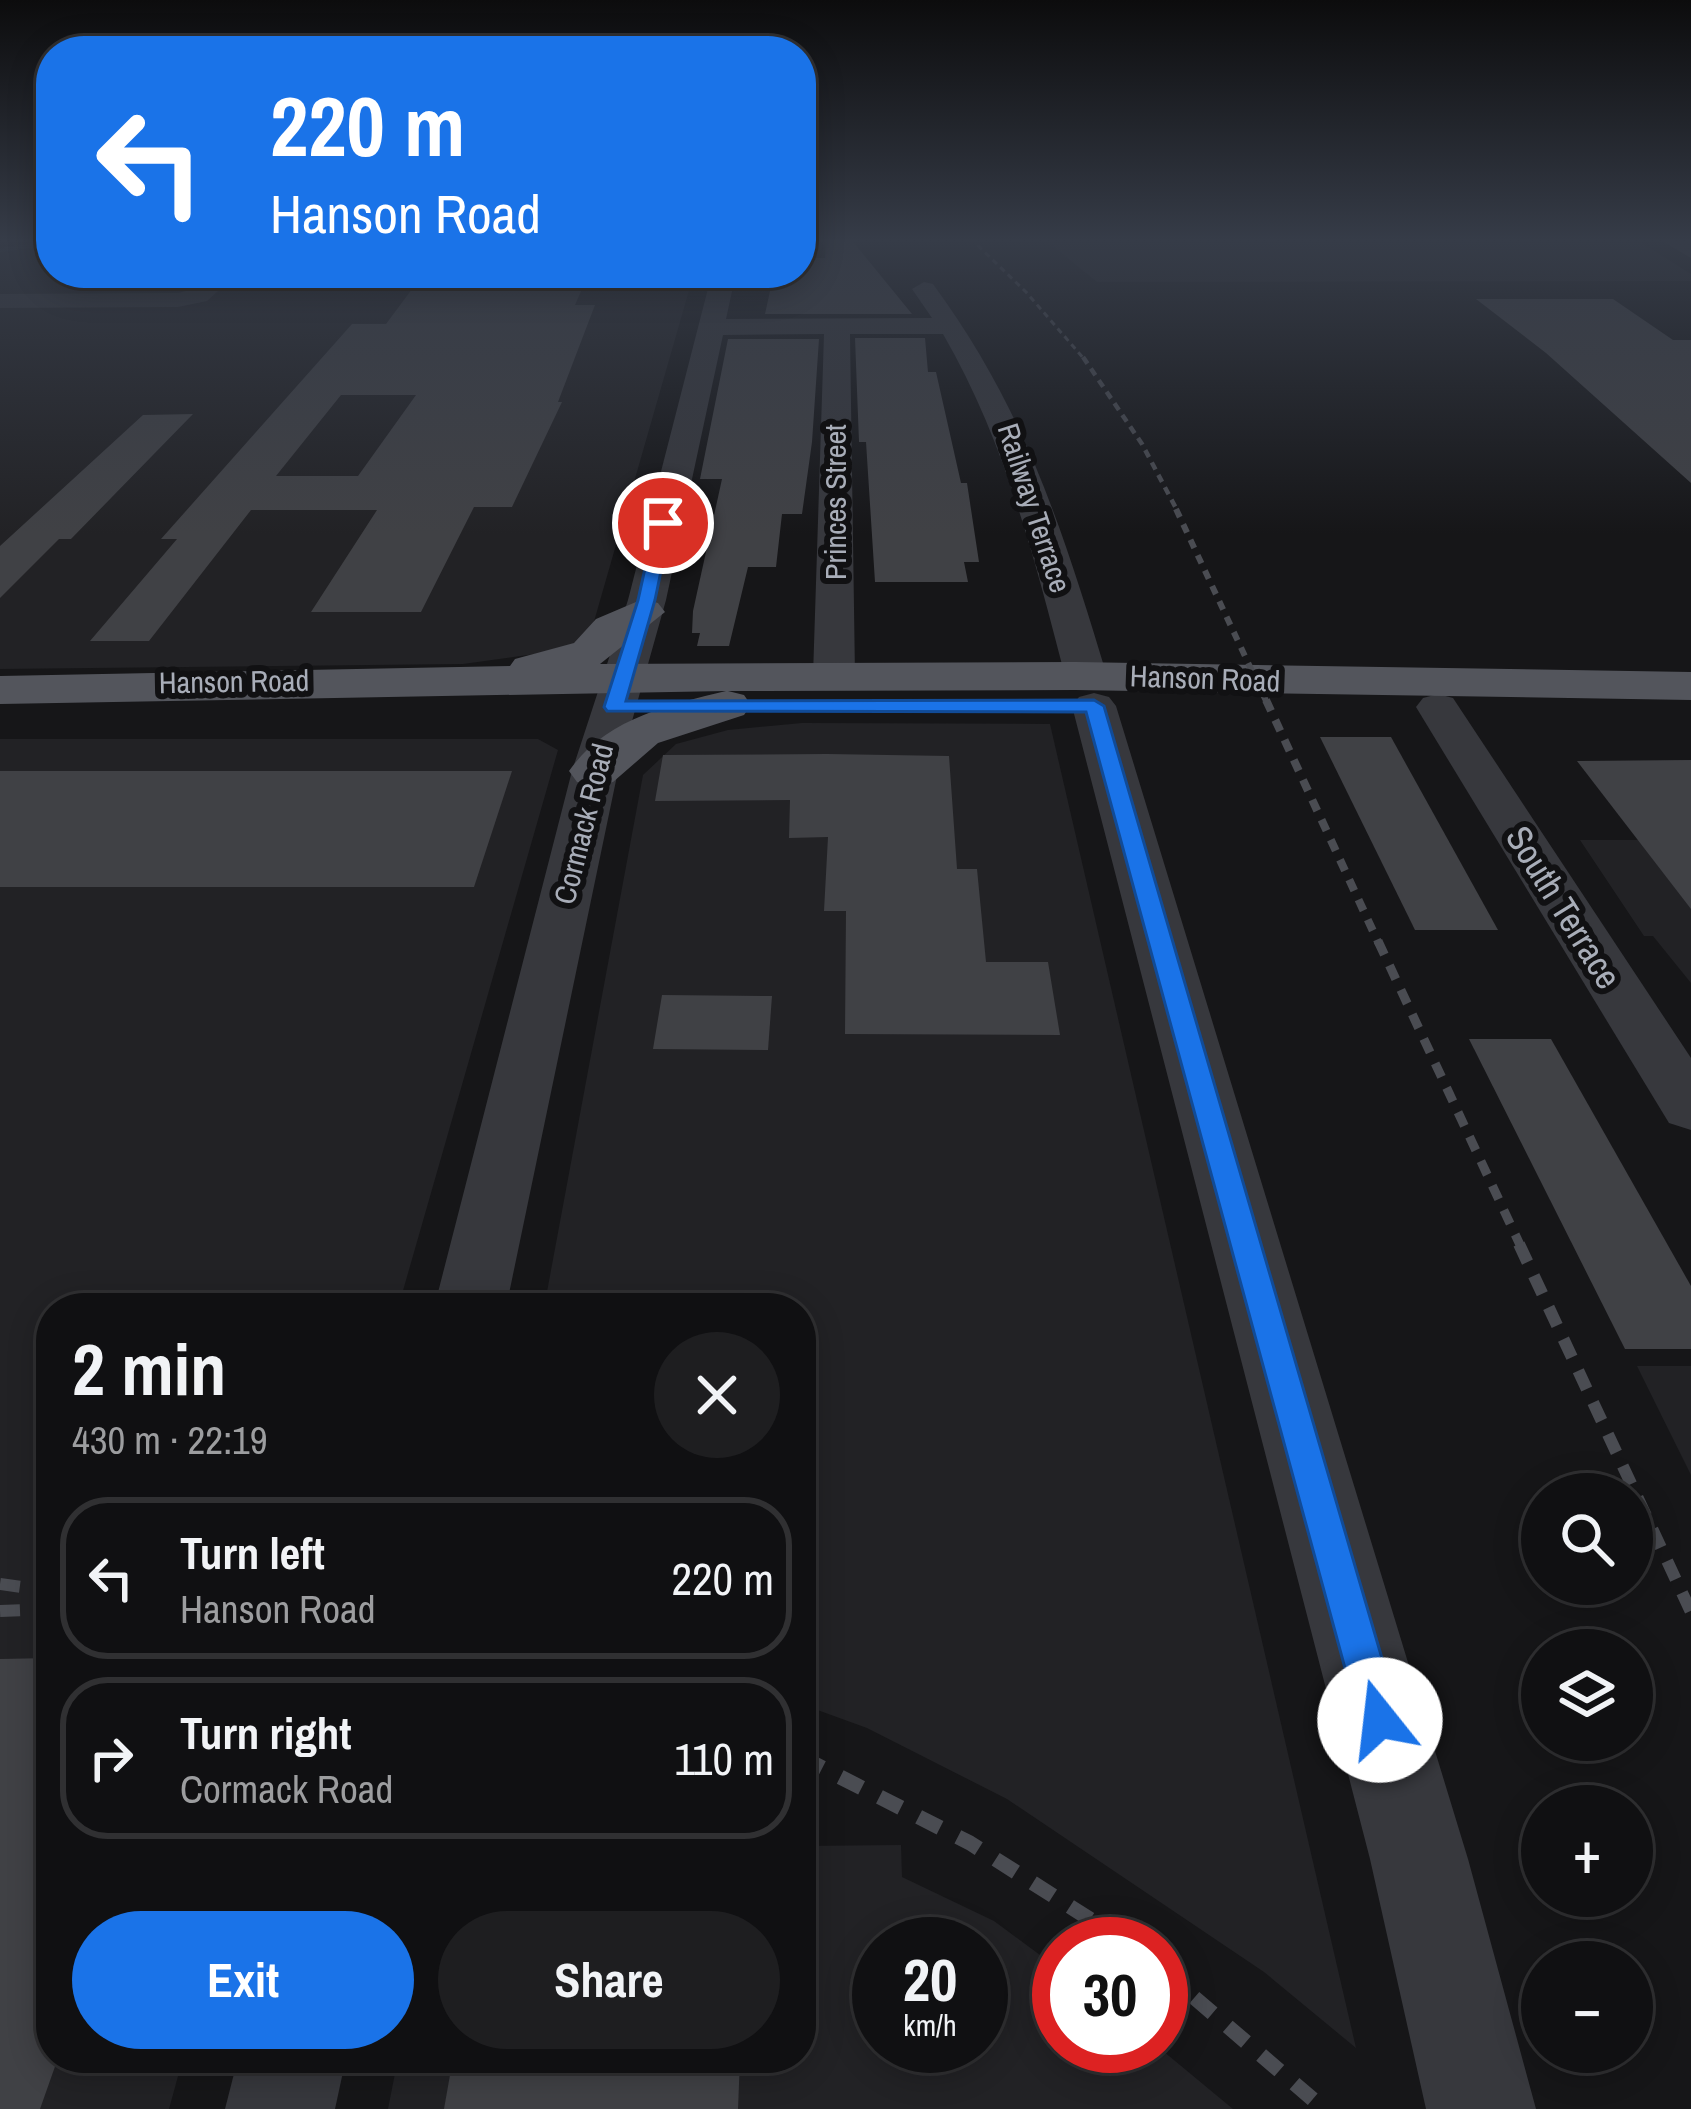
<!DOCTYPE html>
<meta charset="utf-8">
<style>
body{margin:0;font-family:"Archivo Narrow",sans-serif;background:#1e1e20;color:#f1f3f6;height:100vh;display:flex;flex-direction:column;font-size:45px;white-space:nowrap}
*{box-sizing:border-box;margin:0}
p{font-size:39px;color:#9c9d9f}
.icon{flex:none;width:66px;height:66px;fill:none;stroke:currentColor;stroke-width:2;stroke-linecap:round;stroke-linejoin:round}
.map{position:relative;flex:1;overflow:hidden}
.details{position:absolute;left:36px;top:1293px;width:780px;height:780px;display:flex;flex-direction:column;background:#101012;border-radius:48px;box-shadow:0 6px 30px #0003,0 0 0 3px #303032}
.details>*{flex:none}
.banner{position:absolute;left:36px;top:36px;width:780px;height:252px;border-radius:48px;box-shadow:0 6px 30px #0003,0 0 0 3px #303032;background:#1a73e8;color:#fff;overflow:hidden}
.fabs{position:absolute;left:1521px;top:1473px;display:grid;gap:24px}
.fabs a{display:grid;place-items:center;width:132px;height:132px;border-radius:50%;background:#101012;box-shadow:0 6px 30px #0003,0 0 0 3px #303032;font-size:60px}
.speed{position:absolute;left:852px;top:1917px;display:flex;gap:24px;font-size:60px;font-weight:700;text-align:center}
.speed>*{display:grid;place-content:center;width:156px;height:156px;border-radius:50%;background:#101012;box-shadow:0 6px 30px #0003,0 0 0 3px #303032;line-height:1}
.speed small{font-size:30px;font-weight:400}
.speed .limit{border:18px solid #d22;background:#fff;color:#111}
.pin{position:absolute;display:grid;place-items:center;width:102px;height:102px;color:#fff;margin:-51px;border:6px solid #fff;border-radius:50%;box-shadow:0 3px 12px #0007}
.me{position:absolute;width:132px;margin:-66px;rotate:344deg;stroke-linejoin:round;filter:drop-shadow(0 0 9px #0008)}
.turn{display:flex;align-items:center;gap:42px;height:252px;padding:0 36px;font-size:54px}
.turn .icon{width:156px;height:156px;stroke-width:2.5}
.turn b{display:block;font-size:84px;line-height:102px}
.round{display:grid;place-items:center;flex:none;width:126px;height:126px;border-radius:63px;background:#1e1e20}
.overview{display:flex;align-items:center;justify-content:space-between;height:204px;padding:0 36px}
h1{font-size:72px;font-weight:700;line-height:90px}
.action{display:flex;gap:24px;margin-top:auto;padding:24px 36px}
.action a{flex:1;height:138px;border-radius:72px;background:#1a73e8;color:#fff;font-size:48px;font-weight:700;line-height:138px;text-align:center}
.action a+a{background:#1e1e20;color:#f1f3f6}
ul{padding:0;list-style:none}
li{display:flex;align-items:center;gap:36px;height:162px;margin:0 24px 18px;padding:0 12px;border:6px solid #303032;border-radius:48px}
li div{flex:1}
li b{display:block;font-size:45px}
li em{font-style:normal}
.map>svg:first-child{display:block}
.built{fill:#222225;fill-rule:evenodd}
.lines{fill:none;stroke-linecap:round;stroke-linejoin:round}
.stream{stroke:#2c353c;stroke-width:4.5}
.building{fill:#404145;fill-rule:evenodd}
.minor{fill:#37383d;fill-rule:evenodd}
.major{fill:#53555c;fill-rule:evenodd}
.rail-far6{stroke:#4a4c52;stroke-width:3;stroke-dasharray:6 4.5;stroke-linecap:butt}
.rail-far5{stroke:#4a4c52;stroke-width:4.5;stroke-dasharray:8 6;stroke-linecap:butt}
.rail-far4{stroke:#4a4c52;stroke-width:6;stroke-dasharray:9 8;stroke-linecap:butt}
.rail-far3{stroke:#4a4c52;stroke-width:8;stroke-dasharray:12 10;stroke-linecap:butt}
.rail-far2{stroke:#4a4c52;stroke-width:9;stroke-dasharray:15 12;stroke-linecap:butt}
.rail-far1{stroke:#4a4c52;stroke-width:12;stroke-dasharray:20 15;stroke-linecap:butt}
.rail{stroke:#4a4c52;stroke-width:15;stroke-dasharray:24 20;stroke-linecap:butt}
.route{fill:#1a73e8;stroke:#114b97;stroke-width:3}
.labels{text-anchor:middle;stroke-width:12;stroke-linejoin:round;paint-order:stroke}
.far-street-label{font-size:30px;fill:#a8adb8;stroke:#111113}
.street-label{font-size:36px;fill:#a8adb8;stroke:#111113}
</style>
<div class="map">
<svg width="1691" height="2109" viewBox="0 0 1691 2109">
<rect width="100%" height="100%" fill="#161618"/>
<g class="built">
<path d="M1043 238H1634L1691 274V281L1097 282Z"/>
<path d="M51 246V273H694L591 632 573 644 535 654 463 664 0 669V252Z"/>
<path d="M802 723 1050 724 1356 2048 1264 1972 1007 1799 867 1728 801 1704V1308H544L643 775 676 744 728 730Z"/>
<path d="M0 739H538L558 750 398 1308H51V2058H183L169 2109H0Z"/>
<path d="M1580 840H1691V983L1653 936H1644Z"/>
<path d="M1637 1366H1691V1475Z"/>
<path d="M901 1845 902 1877 994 1921 1059 1969V2046H1157L1233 2109H388L398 2058H801V1846ZM879 1944H981V2046H879Z"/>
</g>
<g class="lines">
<path class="stream" d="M0 250 51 243"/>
</g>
<g class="building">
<path d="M826 238H850L912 314H765L774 273H801V258H825Z"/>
<path d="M424 273H589L575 305H595L558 402H562L512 507H474L421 612H311L377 510H251L149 641H90L177 539H161L352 324H386ZM341 395H416L358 476H276Z"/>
<path d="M1476 299H1613L1673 340H1691V483L1546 353Z"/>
<path d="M855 338H925L928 372H936L961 483H967L979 562H964L968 582H875L866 442H859Z"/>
<path d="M728 339H819L812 442 802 514H782L776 567H748L729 646H697L700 633H692L693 611 722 479H700Z"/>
<path d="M193 414 71 539H59L0 598V546L143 415Z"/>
<path d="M1320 737H1391L1498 930H1415Z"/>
<path d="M827 754 949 756 957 869H977L986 962H1048L1060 1035 845 1034 846 911H824L828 837 789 838 790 800 655 801 663 755Z"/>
<path d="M1691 760V909L1577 761Z"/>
<path d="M0 771H512L474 887H0Z"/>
<path d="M662 995 772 996 768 1050 653 1049Z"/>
<path d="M1469 1039H1551L1691 1286V1349H1625Z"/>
<path d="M51 1658V2058H58L40 2109H0V1659Z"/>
<path d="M453 2058H740L738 2109H444Z"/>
</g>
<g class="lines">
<g class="minor">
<path d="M1657 238 1691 242V258Z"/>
<path d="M212 273H238L207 301 178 307 0 308V294L178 293 190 290Z"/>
<path d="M712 273H736L726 319 932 318 912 289 924 282 933 284C1024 408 1062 527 1107 676L1101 685 1086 689 1071 685 1065 676C1034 557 1005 441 943 334H850L855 676 849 685 834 689 819 685 813 676 824 334 723 335 666 600 618 771 506 1308H434L572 771 628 600Z"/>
<path d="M1094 693 1109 697 1116 706 1468 1859 1536 2109H1426L1370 1859 1072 706 1079 697Z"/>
<path d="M1438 694 1453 698 1691 1058V1130L1669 1123 1416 707 1423 698Z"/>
<path d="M238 2058H346L335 2109H225Z"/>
</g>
<path class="major" d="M643 599 658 603 665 612 600 664 1075 662 1691 672V700L1075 690 728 691 744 695 751 705 744 715 658 743 613 782 595 786 577 782 569 771C605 719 668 705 726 691L0 704V676L510 666 515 659 574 643 596 619Z"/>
<path class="rail-far6" d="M970 238 1026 292 1085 360"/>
<path class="rail-far5" d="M1083 357 1142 444 1178 512"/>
<path class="rail-far4" d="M1176 509 1267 703"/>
<path class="rail-far3" d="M1266 700 1379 944"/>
<path class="rail-far2" d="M1378 941 1521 1247"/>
<g class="rail-far1">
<path d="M1519 1244 1691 1612"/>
<path d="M0 1584 51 1591"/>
<path d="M0 1611 51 1609"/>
</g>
<g class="rail">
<path d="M801 1757 970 1843 1129 1944"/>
<path d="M1161 1969 1324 2109"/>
</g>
</g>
<linearGradient id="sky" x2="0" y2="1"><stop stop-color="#0c0c0d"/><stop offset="0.45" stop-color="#363c48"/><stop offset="1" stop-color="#363c48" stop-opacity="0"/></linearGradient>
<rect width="1691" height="534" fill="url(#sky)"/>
<path class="route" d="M663 518 671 523 655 600 626 701 1094 700 1104 706 1400 1720 1394 1735 1380 1741 1365 1735 1359 1720 1086 712 607 711 604 707 638 600 655 523Z"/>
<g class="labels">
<g class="far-street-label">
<text transform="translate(836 502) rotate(-90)" y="10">Princes Street</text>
<text transform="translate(1034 508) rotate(72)" y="10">Railway Terrace</text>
<text transform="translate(1205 679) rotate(2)" y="10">Hanson Road</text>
<text transform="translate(234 682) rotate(-1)" y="10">Hanson Road</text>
<text transform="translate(584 824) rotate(-76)" y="10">Cormack Road</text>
</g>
<g class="street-label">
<text transform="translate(1564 907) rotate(58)" y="13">South Terrace</text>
</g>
</g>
</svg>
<div class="fabs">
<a><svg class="icon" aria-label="search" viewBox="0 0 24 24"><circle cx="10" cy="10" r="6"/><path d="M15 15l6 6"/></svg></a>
<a><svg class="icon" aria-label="layers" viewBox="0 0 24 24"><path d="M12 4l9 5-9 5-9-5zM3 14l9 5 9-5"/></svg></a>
<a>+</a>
<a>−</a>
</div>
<div class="speed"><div>20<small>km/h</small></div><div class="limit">30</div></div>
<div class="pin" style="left:663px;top:523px;background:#d93025"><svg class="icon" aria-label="arrive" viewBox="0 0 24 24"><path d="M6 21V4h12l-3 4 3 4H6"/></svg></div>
<svg class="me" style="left:1380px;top:1720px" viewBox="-20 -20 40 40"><circle r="19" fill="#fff"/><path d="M0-13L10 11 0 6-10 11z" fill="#1a73e8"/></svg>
<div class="banner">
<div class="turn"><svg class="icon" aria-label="left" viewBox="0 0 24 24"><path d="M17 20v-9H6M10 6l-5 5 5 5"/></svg><div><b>220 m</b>Hanson Road</div></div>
</div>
<section class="details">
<div class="overview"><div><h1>2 min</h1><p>430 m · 22:19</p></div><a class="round"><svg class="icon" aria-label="close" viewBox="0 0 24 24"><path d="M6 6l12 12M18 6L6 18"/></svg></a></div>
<ul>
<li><svg class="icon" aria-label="left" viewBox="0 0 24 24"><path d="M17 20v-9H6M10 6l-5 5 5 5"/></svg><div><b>Turn left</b><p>Hanson Road</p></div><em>220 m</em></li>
<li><svg class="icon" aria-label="right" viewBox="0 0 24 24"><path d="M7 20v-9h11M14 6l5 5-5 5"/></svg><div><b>Turn right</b><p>Cormack Road</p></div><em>110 m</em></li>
</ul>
<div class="action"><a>Exit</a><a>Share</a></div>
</section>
</div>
